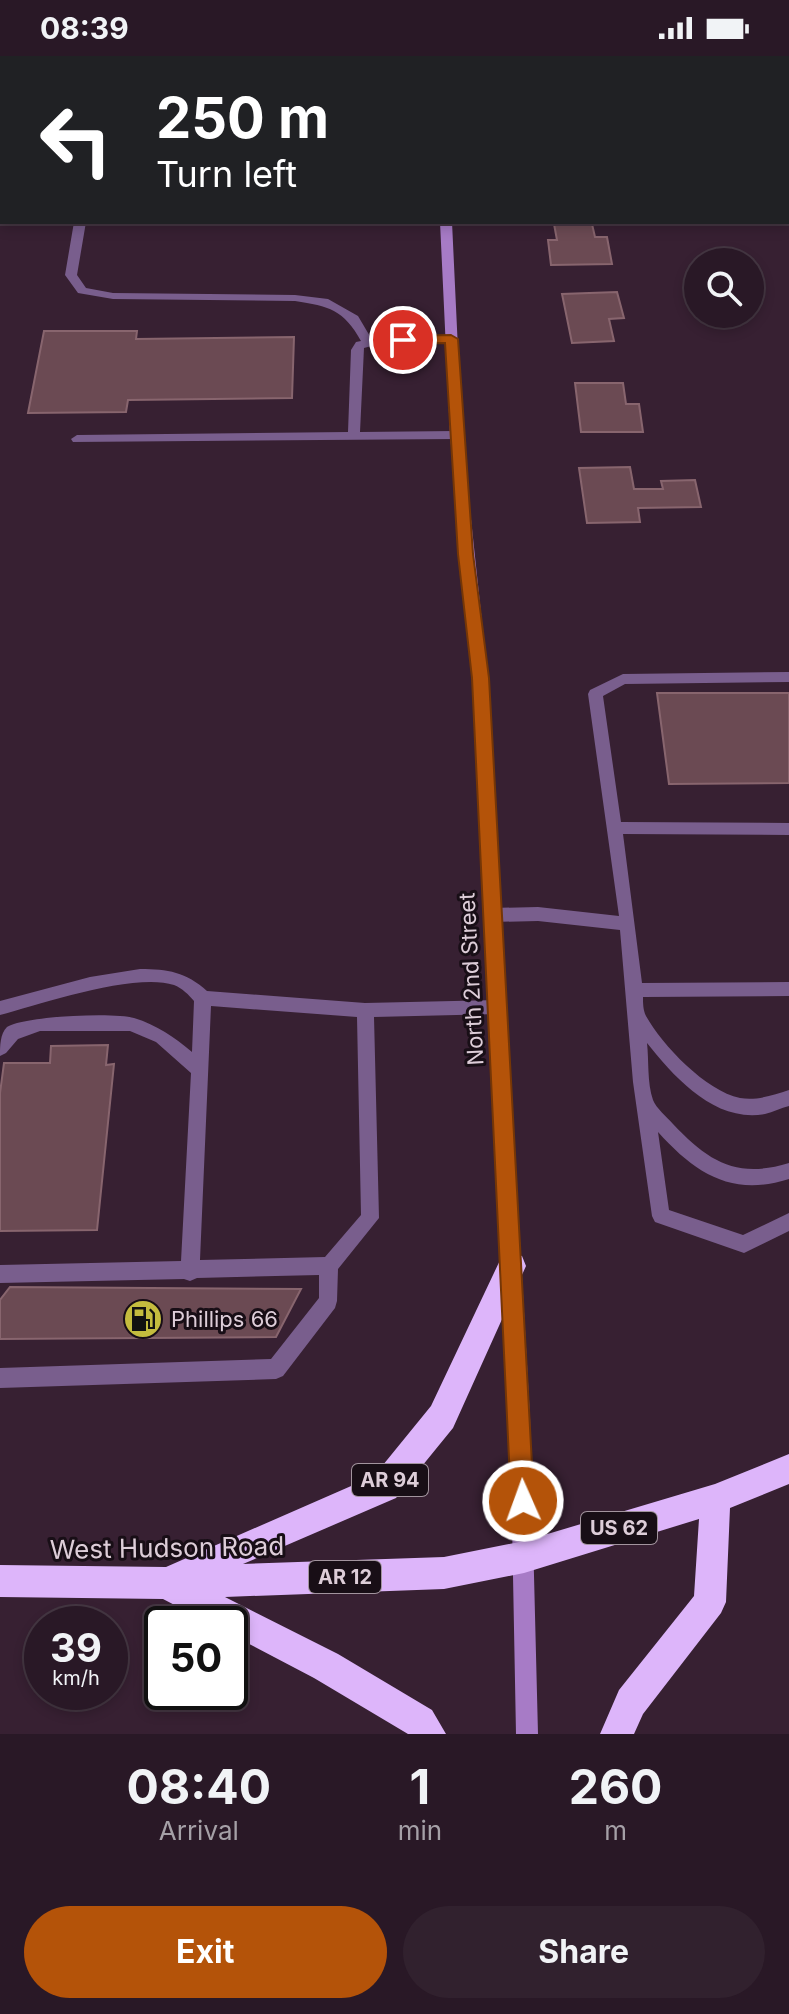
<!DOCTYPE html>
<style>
body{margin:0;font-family:Inter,sans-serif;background:#31212e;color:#f1f3f6;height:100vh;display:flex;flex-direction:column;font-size:30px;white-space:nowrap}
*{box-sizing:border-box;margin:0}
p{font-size:26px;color:#a5a0a7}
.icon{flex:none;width:44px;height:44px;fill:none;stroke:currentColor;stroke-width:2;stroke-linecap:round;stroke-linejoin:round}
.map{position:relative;height:1678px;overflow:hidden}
.sheet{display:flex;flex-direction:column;background:#291826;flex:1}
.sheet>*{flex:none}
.banner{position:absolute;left:0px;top:0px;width:790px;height:168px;box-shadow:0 4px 12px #0003,0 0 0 2px #453743;background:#202124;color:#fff;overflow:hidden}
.buttons{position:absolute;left:684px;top:192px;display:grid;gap:16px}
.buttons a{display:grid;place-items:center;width:80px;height:80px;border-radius:50%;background:#291826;box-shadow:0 4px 12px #0003,0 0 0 2px #453743;font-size:40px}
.speed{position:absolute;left:24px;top:1550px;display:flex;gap:16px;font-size:40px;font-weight:700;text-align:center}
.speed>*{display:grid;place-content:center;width:104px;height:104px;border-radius:50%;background:#291826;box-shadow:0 4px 12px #0003,0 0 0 2px #453743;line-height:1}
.speed small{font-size:20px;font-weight:400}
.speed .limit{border:4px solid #111;border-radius:12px;background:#fff;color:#111}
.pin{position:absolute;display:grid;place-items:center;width:68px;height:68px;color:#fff;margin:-34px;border:4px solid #fff;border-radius:50%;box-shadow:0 2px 8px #0007}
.me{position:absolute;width:88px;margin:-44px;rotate:358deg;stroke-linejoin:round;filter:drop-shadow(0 0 6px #0008)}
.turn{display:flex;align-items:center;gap:28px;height:168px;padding:0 24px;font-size:36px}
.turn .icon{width:104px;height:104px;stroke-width:2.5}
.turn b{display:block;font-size:56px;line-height:68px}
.eta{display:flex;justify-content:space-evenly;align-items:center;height:136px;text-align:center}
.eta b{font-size:48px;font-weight:700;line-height:56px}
.button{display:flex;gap:16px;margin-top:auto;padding:16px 24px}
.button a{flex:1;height:92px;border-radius:48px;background:#b45309;color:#fff;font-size:32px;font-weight:700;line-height:92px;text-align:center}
.button a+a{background:#31212e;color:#f1f3f6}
.status{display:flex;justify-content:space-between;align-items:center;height:56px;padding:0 40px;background:#291826;direction:ltr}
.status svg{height:22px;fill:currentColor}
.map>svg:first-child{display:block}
.building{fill:#6b4a53;stroke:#88656e;stroke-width:2}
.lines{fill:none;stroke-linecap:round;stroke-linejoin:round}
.lane{fill:#795e8d;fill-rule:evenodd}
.street{fill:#795e8d;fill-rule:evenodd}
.secondary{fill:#a77bc6;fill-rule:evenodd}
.highway{fill:#ddb5fa;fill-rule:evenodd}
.route{fill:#b45309;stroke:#753606;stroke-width:2}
.labels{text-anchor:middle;stroke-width:6;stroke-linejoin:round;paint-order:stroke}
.shield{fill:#180e16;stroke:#a2949e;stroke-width:2}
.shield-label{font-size:20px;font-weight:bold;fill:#ddcdd8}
.street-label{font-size:22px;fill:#ddcdd8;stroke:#180e16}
.poi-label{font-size:22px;fill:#ddcdd8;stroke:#180e16;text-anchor:start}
.near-street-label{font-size:26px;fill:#ddcdd8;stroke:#180e16}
</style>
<div class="status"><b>08:39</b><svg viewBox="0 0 49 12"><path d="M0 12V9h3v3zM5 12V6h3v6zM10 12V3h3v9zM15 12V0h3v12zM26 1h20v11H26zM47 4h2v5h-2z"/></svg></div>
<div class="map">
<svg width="789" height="1678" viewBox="0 0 789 1678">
<rect width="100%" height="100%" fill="#372032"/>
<g class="building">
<path d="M554 168H592L595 181H607L612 208 551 209 548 184H557Z"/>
<path d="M617 236 624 262 609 263 614 285 572 287 562 238Z"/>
<path d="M44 275H137L136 283 294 281 292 342 128 344 126 356 28 357Z"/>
<path d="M575 327H623L626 348H639L643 376H581Z"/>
<path d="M630 411 634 433H663L661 425 695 424 701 451 638 452 640 466 587 467 579 412Z"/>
<path d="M657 637H789V727L669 728Z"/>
<path d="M108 989 106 1009 114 1008 97 1174 0 1175V1037L4 1007H50L51 990Z"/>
<path d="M10 1231 301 1233 276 1281 0 1283V1244Z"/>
</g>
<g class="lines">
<g class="lane">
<path d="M350 0H401L349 2Z"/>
<path d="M74 166H86L77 219 86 232 113 237 295 239 328 243 358 260 371 282 455 280V286L451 287 379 288 364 292 360 376 456 375 462 379 456 383 73 386 71 383 77 379 348 376 351 294 356 286 361 285C344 254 329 250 295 245L113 243 78 237 65 219Z"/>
<path d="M789 616V626L625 628 603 640 621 766 789 767V779L623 778 642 927 789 926V940L643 941C643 947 643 954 646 960 662 989 706 1035 740 1042 757 1045 773 1039 789 1034V1050C781 1052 773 1056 765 1058 715 1067 675 1022 647 987 649 1004 647 1027 653 1044 656 1052 667 1061 673 1068 709 1106 737 1123 789 1107V1123C732 1141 696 1118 658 1076L669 1154 743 1179 789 1157V1175L744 1197 655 1166 652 1160 633 1026 620 874 538 865 493 866 487 864 485 859 487 854 493 852 538 851 619 860 588 638 590 634 623 618Z"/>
<path d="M140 913C168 913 186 916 207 935L365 947 498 944 504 946 506 951 504 956 498 958 374 961 379 1162 338 1213 337 1245 335 1252 283 1320 276 1323 0 1332V1312L271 1303 319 1242V1219L197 1222 190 1225 184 1223 0 1227V1209L181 1205 191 1017 156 986 130 975H40L18 983 6 997 0 1000C0 990 0 978 7 971 25 960 114 956 134 962 157 969 174 981 192 996L194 945C189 939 182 932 174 929 135 916 41 948 0 959V945L90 921ZM211 950 357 961 361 1159 325 1201 200 1204Z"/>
</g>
<rect class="street" x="0" y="74" width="2" height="6"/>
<g class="secondary">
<rect x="432" y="0" width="10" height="2"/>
<path d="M440 166H452L462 379 488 622 530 1361 538 1678H516L510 1361 474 622 450 379Z"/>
</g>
<path class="highway" d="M512 1197 522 1200 526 1210 453 1372 396 1442 243 1508 444 1501 524 1485 715 1428 789 1398V1428L730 1452 726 1546 721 1557 643 1658 634 1678H600L619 1634 694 1540 699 1463 524 1517 444 1533 225 1541 338 1598 432 1654 446 1678H408L314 1622 230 1578V1568H211L163 1543 0 1541V1509L166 1511 374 1420 431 1350 502 1200Z"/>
</g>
<path class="route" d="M451 279 458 283 473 498 489 622 534 1445 531 1453 523 1457 514 1453 511 1445 472 622 458 498 445 287 403 288 396 284 403 280Z"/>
<defs>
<symbol id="fuel-disc" viewBox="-11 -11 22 22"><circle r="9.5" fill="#c4bc3e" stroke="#180e16"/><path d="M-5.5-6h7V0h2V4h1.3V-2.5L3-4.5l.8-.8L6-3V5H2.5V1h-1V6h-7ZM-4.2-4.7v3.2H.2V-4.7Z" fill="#111"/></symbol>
</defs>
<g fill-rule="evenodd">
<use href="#fuel-disc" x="121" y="1241" width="44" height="44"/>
</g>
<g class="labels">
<g class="shield">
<rect x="352" y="1408" width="76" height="32" rx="6"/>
<rect x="581" y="1456" width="76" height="32" rx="6"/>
<rect x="309" y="1505" width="72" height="32" rx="6"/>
</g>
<g class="shield-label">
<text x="390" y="1431">AR 94</text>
<text x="619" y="1479">US 62</text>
<text x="345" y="1528">AR 12</text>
</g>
<g class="street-label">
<text transform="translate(471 923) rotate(-93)" y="8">North 2nd Street</text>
</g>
<g class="poi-label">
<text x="171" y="1271">Phillips 66</text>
</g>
<g class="near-street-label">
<text transform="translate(167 1492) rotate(-1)" y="9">West Hudson Road</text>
</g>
</g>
</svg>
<div class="buttons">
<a><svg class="icon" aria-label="search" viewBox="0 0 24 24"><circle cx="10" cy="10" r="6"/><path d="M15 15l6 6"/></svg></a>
</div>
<div class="speed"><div>39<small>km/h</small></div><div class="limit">50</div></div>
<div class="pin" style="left:403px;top:284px;background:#d93025"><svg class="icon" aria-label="arrive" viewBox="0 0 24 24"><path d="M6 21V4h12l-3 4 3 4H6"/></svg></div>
<svg class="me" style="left:523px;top:1445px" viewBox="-20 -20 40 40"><circle r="17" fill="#b45309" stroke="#fff" stroke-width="3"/><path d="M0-11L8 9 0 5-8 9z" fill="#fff"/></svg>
<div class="banner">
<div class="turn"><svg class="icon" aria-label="left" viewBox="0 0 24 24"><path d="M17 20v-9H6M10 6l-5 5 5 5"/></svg><div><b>250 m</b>Turn left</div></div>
</div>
</div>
<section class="sheet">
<div class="eta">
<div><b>08:40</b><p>Arrival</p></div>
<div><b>1</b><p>min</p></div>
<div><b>260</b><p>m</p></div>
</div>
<div class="button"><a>Exit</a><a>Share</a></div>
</section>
